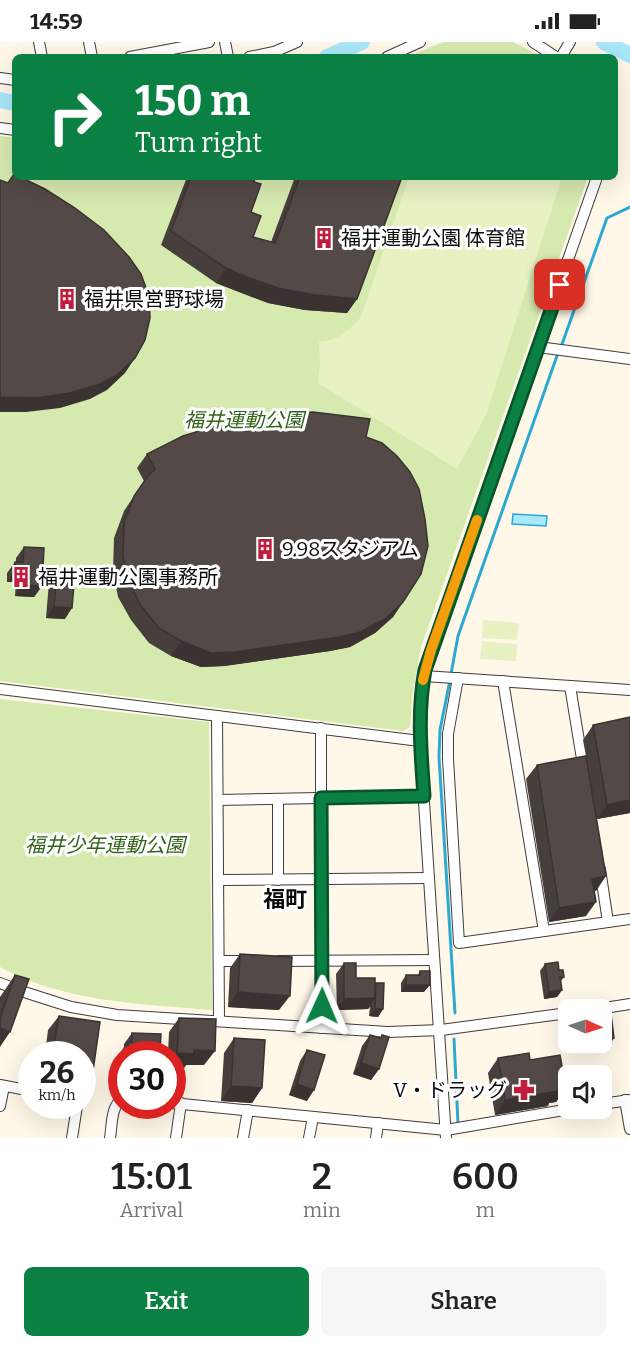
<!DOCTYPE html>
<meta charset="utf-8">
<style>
body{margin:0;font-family:Bitter,"Noto Sans JP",serif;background:#f6f6f6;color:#222;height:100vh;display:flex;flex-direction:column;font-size:22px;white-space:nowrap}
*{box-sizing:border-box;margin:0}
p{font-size:20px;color:#767676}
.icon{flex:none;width:33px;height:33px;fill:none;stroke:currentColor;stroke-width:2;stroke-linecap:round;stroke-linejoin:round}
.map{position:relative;height:1096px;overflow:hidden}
.details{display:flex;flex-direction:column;background:#fff;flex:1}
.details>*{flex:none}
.guide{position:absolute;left:12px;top:12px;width:606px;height:126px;border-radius:9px;box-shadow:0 6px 24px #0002;background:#0b8043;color:#fff;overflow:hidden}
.needle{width:39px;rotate:93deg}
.controls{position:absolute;left:558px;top:957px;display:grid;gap:12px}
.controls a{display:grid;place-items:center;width:54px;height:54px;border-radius:9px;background:#fff;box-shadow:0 6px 24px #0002;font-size:30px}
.speed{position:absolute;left:18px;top:999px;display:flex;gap:12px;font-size:30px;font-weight:700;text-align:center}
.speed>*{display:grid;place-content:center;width:78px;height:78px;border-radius:50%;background:#fff;box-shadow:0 6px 24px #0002;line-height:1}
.speed small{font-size:15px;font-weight:400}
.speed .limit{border:9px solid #d22;background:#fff;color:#111}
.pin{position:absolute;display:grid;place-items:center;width:51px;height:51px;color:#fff;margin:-26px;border-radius:12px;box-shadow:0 3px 9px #0006}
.me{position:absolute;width:66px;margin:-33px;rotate:1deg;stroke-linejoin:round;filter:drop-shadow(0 0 4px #0008)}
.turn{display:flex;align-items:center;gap:21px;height:126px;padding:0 24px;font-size:27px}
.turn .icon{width:78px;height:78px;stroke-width:2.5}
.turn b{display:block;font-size:42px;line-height:51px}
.eta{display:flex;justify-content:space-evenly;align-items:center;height:102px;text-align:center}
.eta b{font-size:36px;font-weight:600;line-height:42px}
.primary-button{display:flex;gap:12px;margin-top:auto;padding:12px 24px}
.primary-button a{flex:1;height:69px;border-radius:9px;background:#0b8043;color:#fff;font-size:24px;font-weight:600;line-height:69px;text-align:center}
.primary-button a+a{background:#f6f6f6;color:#222}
.status{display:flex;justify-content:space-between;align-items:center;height:42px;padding:0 30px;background:#fff;direction:ltr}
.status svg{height:16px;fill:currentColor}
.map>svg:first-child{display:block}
.green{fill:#d6eab0}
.pitch{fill:#e8f1c2}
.water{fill:#a9e7f9;stroke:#2ca9d3;stroke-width:1.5}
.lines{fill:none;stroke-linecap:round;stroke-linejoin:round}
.stream{stroke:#2ca9d3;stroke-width:3}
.river{stroke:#a9e7f9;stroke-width:16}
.minor-casing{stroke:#3d3d3d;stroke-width:12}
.minor{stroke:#fff;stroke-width:10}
.wall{fill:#473f3c}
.shaded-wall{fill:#3a3331}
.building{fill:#534946;stroke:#3a3331;stroke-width:1.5}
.route-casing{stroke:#07532c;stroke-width:15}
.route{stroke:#0b8043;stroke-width:10}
.slow{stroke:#f59e0b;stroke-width:10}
.labels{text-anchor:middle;stroke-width:6;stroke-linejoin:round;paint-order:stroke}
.poi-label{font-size:20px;fill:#0a0a0a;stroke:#fff;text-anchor:start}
.park-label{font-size:20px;font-style:italic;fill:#336319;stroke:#fff}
.quarter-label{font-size:22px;font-weight:bold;fill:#0a0a0a;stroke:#fff}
</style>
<div class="status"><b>14:59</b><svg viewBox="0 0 49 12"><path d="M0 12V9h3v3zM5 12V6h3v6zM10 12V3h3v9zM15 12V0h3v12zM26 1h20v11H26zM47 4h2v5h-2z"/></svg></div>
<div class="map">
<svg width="630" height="1096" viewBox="0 0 630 1096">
<rect width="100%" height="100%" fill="#fff7e7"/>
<g class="green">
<path d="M443 0H513L542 15H407Z"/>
<path d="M0 94 15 96V135H588L421 605 412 655 410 685 403 689 0 639Z"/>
<path d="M0 657 209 680 212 968C141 962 64 960 0 925Z"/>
</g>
<g class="pitch">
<path d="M409 135H562L486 373 457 427 318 341 320 322 319 300C339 298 348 289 361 275Z"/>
<path d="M483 578 519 581 517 598 482 596Z"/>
<path d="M482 599 517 602 516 619 480 617Z"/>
</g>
<path class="water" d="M513 472 547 474 546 484 512 482Z"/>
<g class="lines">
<g class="stream">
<path d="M561 305 607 176 630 165"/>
<path d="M451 632 458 594 558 311"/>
<path d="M450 638 440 688 439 715 455 971"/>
<path d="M454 997 458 1082"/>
</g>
<g class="river">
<path d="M604 0 630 13"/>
<path d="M327 15 362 0"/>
<path d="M0 58 15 61"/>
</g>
<defs>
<g id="minor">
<path d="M39 0 42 15"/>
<path d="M89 0 92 15"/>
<path d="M225 0 228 15"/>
<path d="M533 0 556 15"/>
<path d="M130 15 209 0"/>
<path d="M249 15 274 10 297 0"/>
<path d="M387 15 420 0"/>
<path d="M561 15 570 0"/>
<path d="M0 36 15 38"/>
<path d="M0 86 15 88"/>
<path d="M538 305 630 317"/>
<path d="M424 634 630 648"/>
<path d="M458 636 448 692V717L459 901 630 877"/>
<path d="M503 639 544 889"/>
<path d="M570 644 584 729"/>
<path d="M0 647 420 699"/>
<path d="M217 674 219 979"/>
<path d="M321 686V986"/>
<path d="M278 757V838"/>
<path d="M218 758 424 754"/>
<path d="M600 827 608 880"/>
<path d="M218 838 429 836"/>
<path d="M219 919H248"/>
<path d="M279 919 434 918"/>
<path d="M0 941 21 949 71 965 117 973 388 990 441 988 568 971"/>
<path d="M592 968 630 962"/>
<path d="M0 1043 32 1049"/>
<path d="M625 1058 630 1087"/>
<path d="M172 1061 446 1088 576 1066"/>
<path d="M602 1062 630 1058"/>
<path d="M0 1064 4 1044"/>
<path d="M72 1096 77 1064"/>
<path d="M110 1096C112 1084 111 1064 122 1057"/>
<path d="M176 1096 181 1061"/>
<path d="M243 1096 248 1068"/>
<path d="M309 1096 313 1075"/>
<path d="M376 1096 378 1081"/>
<path d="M446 1096 420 699 422 644 431 608 597 135"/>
</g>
</defs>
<use href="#minor" class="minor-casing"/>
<use href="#minor" class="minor"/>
</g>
<g class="wall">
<path d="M187 135H255L254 140 251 170 253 195 271 200 295 135H402L357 257 347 271 305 268 268 261 239 250 216 241 161 203Z"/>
<path d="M366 395 403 560 393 575 375 591 350 605 330 609 224 624 201 625 171 614 149 601 131 578 118 555 113 529 114 496 124 469 144 439 137 426 147 412Z"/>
<path d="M24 505 42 544 34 555 15 554 16 540H7V531L15 520H16V516Z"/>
<path d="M57 529 65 577 46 576 49 540Z"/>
<path d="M593 683 630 771 597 777 596 849H594L586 874 549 880 526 737 537 723 586 714 583 698Z"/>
<path d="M240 912 279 968 228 965 230 926Z"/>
<path d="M344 921 356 936 375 942 383 967 378 975 369 974 370 965 368 967 337 968 336 932Z"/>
<path d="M545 922 559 928 564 935 561 939 562 948 557 955 544 957 540 929Z"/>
<path d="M420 929 424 950H401V941L406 933H418Z"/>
<path d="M15 933 0 1005V955Z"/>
<path d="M59 974 100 980 92 1036 82 1049V1012H45L48 988Z"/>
<path d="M179 976 204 1023H186L184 1026H172V1012H168L169 990Z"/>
<path d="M568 976V1000L563 1001V985Z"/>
<path d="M132 991 157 1012H122V1017H120V1011L124 1005V1002Z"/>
<path d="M370 993 380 996 382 993 379 1027 371 1038 353 1032 362 1004Z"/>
<path d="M234 996 262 1046 252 1061 221 1059 224 1011Z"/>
<path d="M591 1000H602L607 1007 593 1009Z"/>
<path d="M307 1008V1059L289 1053 300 1019Z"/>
<path d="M498 1016 530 1018 566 1046 556 1060 549 1061 548 1064 495 1073 488 1031Z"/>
</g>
<g class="shaded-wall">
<path d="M226 226 357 257 347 271 305 268 268 261 216 241Z"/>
<path d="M135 316 125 331 107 348 90 357 60 366 26 370H0V355Z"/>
<path d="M14 529H23L16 540H7Z"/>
<path d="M23 543 42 544 34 555 15 554Z"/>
<path d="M403 560 393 575 375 591 350 605 330 609 224 624 201 625 171 614 181 599Z"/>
<path d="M54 565 72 566 65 577 46 576Z"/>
<path d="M630 758V771L597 777 607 763Z"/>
<path d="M606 834 596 849 582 851 592 837Z"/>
<path d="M596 860 586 874 549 880 559 866Z"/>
<path d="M406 943H430L424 950H401Z"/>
<path d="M562 948 557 955 544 957 549 950Z"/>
<path d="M238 950 290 954 279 968 228 965Z"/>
<path d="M375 956 368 967 337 968 344 957Z"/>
<path d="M375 967H383L378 975 369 974Z"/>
<path d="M0 986 10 990 0 1005Z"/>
<path d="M568 993V1000L563 1001Z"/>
<path d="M614 996 607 1007 593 1009 598 1000H602V997Z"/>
<path d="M128 1006 160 1008 157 1012H123Z"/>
<path d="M194 1008 215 1009 204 1023H186L184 1026H172V1018L177 1011Z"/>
<path d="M361 1021 379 1027 371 1038 353 1032Z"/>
<path d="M82 1035 92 1036 82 1049Z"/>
<path d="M297 1042 314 1048 307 1059 289 1053Z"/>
<path d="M231 1044 262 1046 252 1061 221 1059Z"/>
<path d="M566 1046 556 1060 549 1061 548 1064 495 1073 505 1058Z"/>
</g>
<g class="building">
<path d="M14 132 15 135H20L45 147 75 166 104 188 129 215 141 232 149 254 150 276 145 298 135 316 117 333 100 342 70 351 36 356 0 355V138L8 141Z"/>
<path d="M191 135H255L254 140 261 142 251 170 261 174 253 195 275 201 300 135H402L357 257 315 253 278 246 249 236 226 226 171 189Z"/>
<path d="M313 370 370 377 366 395 382 401 397 414 410 430 419 447 425 477 428 504 421 532 403 560 385 577 360 590 340 595 235 610 211 611 181 599 159 586 141 564 129 540 123 514 124 481 134 454 148 434 155 427 147 412 183 394 229 380 275 372Z"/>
<path d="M24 505 44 506 42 544 23 543V529H14L15 520H23Z"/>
<path d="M57 529 75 530 72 566 54 565Z"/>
<path d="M630 675V758L607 763 593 683Z"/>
<path d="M586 714 606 834 592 837 596 860 559 866 537 723Z"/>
<path d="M240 912 292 915 290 954 238 950Z"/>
<path d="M558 920 559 928H563L564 935H560L562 948 549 950 545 922Z"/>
<path d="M344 921H356V936H375V956L344 957Z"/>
<path d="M420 929H430V943H406V933H420Z"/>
<path d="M15 933 29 937 10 990 0 986V976Z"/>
<path d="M376 941H384L383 967H375Z"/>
<path d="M611 972 614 996 602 997V974Z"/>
<path d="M59 974 100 980 92 1036 82 1035V1012H52Z"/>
<path d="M179 976 216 977 215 1009 194 1008V1012L177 1011Z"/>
<path d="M132 991 161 992 160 1008 128 1006V1000H132Z"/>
<path d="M370 993 381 996 382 993 389 995 379 1027 361 1021Z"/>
<path d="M234 996 265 998 262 1046 231 1044Z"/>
<path d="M307 1008 325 1013 314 1048 297 1042Z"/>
<path d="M529 1011 530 1018 560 1013 566 1046 558 1047V1049L505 1058 498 1016Z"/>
</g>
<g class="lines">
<defs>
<path id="route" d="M322 964 321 756 424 754C421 712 417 670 425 628L560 243"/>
</defs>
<use href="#route" class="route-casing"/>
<use href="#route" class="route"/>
<path class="slow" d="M423 638 431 608 477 478"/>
</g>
<defs>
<symbol id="building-bare" viewBox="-9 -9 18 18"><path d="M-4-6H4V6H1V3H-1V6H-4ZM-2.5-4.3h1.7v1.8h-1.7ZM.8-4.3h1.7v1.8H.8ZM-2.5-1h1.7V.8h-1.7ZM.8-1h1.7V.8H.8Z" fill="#bf1d3c" stroke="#fff" stroke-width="2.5" paint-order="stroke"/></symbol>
<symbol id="pharmacy-bare" viewBox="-9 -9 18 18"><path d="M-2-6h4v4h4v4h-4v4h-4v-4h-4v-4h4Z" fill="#bf1d3c" stroke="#fff" stroke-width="2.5" paint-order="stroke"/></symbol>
</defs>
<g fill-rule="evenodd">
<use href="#building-bare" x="309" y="181" width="30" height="30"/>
<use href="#building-bare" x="52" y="242" width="30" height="30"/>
<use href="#building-bare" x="250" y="492" width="30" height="30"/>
<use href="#building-bare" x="6" y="520" width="30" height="30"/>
<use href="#pharmacy-bare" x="509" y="1033" width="30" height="30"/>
</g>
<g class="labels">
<g class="poi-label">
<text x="341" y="203">福井運動公園 体育館</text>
<text x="84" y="264">福井県営野球場</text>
<text x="282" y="514">9.98スタジアム</text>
<text x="38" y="542">福井運動公園事務所</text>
<text x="507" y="1055" text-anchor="end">V・ドラッグ</text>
</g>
<g class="park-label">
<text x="244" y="385">福井運動公園</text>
<text x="105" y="810">福井少年運動公園</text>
</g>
<g class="quarter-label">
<text x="285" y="865">福町</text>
</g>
</g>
</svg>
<div class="controls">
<a><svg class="needle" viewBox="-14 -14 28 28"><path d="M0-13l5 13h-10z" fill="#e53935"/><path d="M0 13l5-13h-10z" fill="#767676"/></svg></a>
<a><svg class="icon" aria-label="sound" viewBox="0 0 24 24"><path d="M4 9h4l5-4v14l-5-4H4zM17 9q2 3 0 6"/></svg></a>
</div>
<div class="speed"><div>26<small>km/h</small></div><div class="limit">30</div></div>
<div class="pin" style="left:560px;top:243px;background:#d93025"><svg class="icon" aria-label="arrive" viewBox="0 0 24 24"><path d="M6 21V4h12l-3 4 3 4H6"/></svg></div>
<svg class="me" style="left:322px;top:964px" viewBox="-20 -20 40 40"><path d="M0-17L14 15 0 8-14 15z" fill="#0b8043" stroke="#fff" stroke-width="4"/></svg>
<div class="guide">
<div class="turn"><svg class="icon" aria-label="right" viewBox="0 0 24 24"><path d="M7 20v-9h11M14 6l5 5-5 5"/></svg><div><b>150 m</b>Turn right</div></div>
</div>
</div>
<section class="details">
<div class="eta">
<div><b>15:01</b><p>Arrival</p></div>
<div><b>2</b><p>min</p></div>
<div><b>600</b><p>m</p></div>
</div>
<div class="primary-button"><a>Exit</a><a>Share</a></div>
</section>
